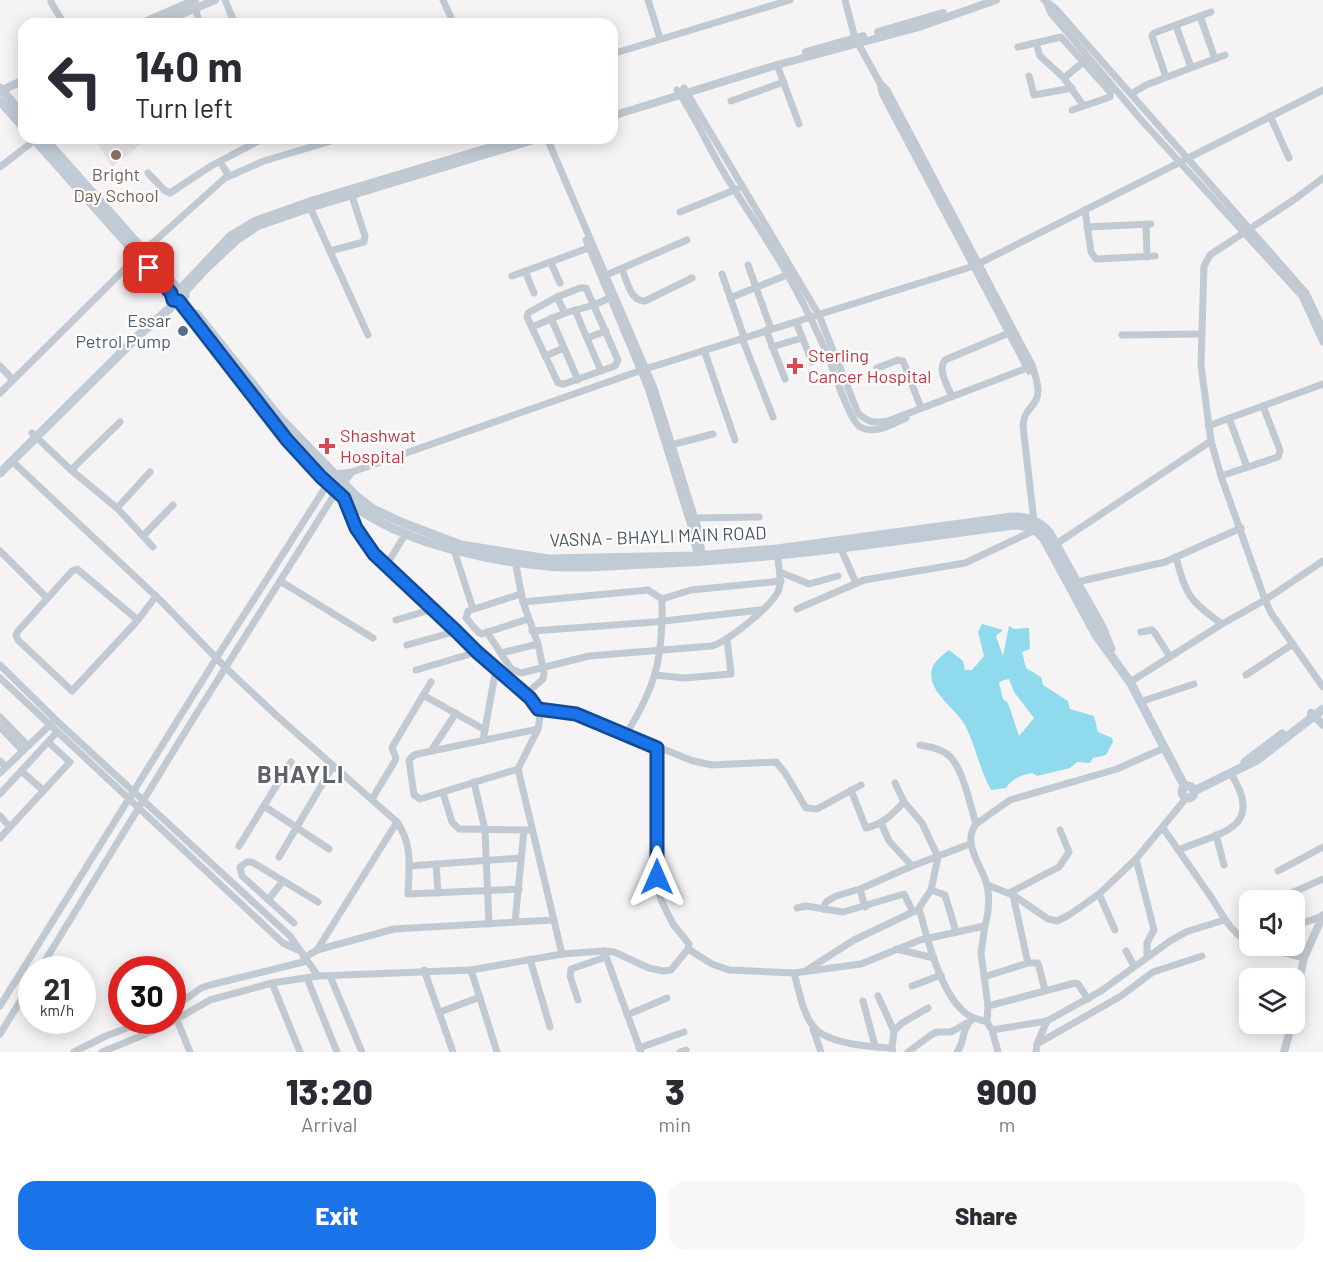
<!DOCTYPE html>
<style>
body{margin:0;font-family:Barlow,sans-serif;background:#f7f7f7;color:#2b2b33;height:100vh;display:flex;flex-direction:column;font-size:22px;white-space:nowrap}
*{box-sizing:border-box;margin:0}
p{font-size:20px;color:#7c7c81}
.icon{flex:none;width:33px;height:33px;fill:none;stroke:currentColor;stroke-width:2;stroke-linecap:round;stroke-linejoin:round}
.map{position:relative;height:1052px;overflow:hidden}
.sheet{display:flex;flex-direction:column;background:#fff;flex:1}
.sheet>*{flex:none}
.hud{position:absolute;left:18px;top:18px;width:600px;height:126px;border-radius:18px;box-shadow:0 3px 15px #0003;background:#fff;color:#2b2b33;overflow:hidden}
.buttons{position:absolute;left:1239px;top:890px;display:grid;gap:12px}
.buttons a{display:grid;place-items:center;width:66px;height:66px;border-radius:12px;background:#fff;box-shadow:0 3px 15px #0003;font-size:30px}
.speed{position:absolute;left:18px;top:956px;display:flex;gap:12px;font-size:30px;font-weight:700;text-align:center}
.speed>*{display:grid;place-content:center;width:78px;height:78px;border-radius:50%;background:#fff;box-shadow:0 3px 15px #0003;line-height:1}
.speed small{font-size:15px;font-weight:400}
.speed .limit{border:9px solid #d22;background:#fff;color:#111}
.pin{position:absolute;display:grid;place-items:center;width:51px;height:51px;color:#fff;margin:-26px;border-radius:12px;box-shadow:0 3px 9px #0006}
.me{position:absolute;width:66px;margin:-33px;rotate:0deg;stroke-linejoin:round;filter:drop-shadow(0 0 4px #0008)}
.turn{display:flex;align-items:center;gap:21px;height:126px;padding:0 18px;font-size:27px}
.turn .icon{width:78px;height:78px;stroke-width:2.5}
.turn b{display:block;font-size:42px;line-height:51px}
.eta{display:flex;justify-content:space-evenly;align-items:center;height:102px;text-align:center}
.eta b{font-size:36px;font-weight:800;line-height:42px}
.primary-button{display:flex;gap:12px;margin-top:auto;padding:12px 18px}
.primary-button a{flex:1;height:69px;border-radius:18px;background:#1a73e8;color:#fff;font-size:24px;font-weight:800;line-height:69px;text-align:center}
.primary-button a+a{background:#f7f7f7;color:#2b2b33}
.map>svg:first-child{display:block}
.education{fill:#e6e4e5}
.water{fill:#90daee;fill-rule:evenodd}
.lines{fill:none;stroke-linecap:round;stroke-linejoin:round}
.minor{stroke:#c1cad2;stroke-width:7}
.tertiary{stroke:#c1cad2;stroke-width:8}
.secondary{stroke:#c1cbd6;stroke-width:9}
.route-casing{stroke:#114b97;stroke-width:15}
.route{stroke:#1a73e8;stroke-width:10}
.education-dot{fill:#8d6e63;stroke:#fff;stroke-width:2}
.service-dot{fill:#5c6f8a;stroke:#fff;stroke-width:2}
.health-dot{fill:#e0444e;stroke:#fff;stroke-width:2}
.labels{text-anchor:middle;stroke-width:4.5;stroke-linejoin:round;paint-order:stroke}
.education-label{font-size:18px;fill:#785e54;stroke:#fff}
.service-label{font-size:18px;fill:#4e5e75;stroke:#fff;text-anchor:end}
.health-label{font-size:18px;fill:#be3a42;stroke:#fff;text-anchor:start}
.street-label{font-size:18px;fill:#4a5661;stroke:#fff}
.district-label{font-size:24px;font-weight:bold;letter-spacing:1.5px;fill:#5f6368;stroke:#fff}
</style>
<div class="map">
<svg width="1323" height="1052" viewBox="0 0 1323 1052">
<rect width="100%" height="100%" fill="#f5f3f3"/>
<path class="education" d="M94 138H137L141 144 112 167Z"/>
<path class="water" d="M982 624 1003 630 996 636 1003 656 1009 626 1014 629 1029 628 1030 649 1022 652 1026 668 1041 677 1043 685 1068 701 1070 709 1094 716 1098 732 1112 738 1113 742 1106 755 1093 758 1090 763 1077 762 1070 768 1037 776 1032 773C1022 775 1011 779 1006 788L991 790C980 770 976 749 967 729 959 709 923 691 933 666 936 660 944 654 949 650L963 661 965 670H972L984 656 978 632ZM1009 679 1014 692 1034 718 1019 736 1008 703 1003 699 999 683 1001 681Z"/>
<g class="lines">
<g class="minor">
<path d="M225 0 235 24"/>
<path d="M443 0 454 24"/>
<path d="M648 0 660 38"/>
<path d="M845 0 855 38 880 83 882 93 1029 371"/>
<path d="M1044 0 1055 8 1306 293 1323 329"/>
<path d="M51 2 64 24"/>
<path d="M1047 4 1051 13 1143 122 1302 296 1323 342"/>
<path d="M195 8 200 24"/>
<path d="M1200 16 1215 59"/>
<path d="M1176 26 1191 67"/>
<path d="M1036 43 1040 56 1064 78 1083 105"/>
<path d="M1018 47 1061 37 1110 92V97L1072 110"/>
<path d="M612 54 790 0"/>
<path d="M777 65 799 124"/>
<path d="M1029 76 1034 95 1072 88"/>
<path d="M1166 77 1152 36 1154 33 1211 12"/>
<path d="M1064 78 1087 59"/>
<path d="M684 88 819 315 858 413C868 423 875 423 888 421L1027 368"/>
<path d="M677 90C695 116 708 146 724 173 744 206 766 237 785 270 801 298 815 326 828 356 834 371 848 417 859 426 873 436 893 424 906 418"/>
<path d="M1131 94 1146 85 1225 55"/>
<path d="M731 101 784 82"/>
<path d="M1270 116 1289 158"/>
<path d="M547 138 654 388 698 528 703 559"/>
<path d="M220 162 229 176"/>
<path d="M0 167 35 140"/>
<path d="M148 173 164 190 170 193 211 166 264 138"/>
<path d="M1323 178 1295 199 1210 255 1204 266 1201 365 1211 441 1221 476 1265 600 1323 561"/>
<path d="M308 203 368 335"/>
<path d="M1085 210 1091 252 1096 259 1155 256"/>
<path d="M680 212 737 189"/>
<path d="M1146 225 1147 257"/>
<path d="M1087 227 1151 224"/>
<path d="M586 240 648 388 692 529 698 560"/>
<path d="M330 251 364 242 365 236 352 196"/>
<path d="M551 263 560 283"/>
<path d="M748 265 771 329"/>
<path d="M622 269C627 281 630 301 645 301L692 278"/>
<path d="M525 271 534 293"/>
<path d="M722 274 744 337"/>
<path d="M512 276 591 247"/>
<path d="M604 276 687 240"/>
<path d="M580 288H586L618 360 615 366 564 384 558 383 527 317 528 313 557 297Z"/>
<path d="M557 297 565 313"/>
<path d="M730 298 787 275"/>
<path d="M575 310 601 371"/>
<path d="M551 318 578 380"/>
<path d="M796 322 812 362"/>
<path d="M532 327 565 313 594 305 612 297"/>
<path d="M766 330 785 379"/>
<path d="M1122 335 1201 334"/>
<path d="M587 338 606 331"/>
<path d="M742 338 773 417"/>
<path d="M772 347 802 338"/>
<path d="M704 350 735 440"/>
<path d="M545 356 564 348"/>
<path d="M0 366 13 380"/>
<path d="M877 368 898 360 903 361 921 408"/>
<path d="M0 393 138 256 225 178 264 161 341 138"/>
<path d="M952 397C948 386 937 370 945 360L1009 333"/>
<path d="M1229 418 1247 467"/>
<path d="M1208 426 1323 384"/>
<path d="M32 433 71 470 117 508 153 547"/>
<path d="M671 445 713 434"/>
<path d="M12 461 160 600 226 668 277 716 397 822C413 845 409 868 408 894L519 889"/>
<path d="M71 470 120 422"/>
<path d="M352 472 645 369 974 266 1323 90"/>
<path d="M1221 476 1278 457 1280 451 1278 445 1263 406"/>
<path d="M344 498 356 528 374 554 457 631 477 652 534 702 540 716 538 729 518 769 562 954"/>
<path d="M117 508 150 472"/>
<path d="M694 518 759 517"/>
<path d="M144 535 173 505"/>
<path d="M1056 544 1211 441"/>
<path d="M841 549 856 583"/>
<path d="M454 550 473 609"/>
<path d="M0 551 47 598"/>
<path d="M1176 557C1186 596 1190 601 1222 624"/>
<path d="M515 561 523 602 538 644 544 673 543 679 526 694"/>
<path d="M386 566 406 533"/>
<path d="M780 572 809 584 838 576"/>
<path d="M280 581 373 638"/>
<path d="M1077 582 1165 562 1241 528"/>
<path d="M521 594 468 611 466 618 478 632 482 634 528 619"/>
<path d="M523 602 648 590 662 599 691 590 781 581"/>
<path d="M797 609 864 580 965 563 1035 530 1023 426C1024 411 1030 411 1036 400 1041 390 1035 375 1032 365L887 90 880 83"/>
<path d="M138 620 72 691 18 640 16 635 18 631 72 571 77 569 138 620 156 596"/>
<path d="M396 620 433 609"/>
<path d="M532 631 655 622 760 610"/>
<path d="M487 632 511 669 521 673 589 656 712 646C728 641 774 605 779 589 782 577 778 564 777 552"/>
<path d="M1141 632 1152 630 1155 633 1170 657"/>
<path d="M407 645 457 631"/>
<path d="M501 653 538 644"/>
<path d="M0 665 56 720 290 936 318 976"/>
<path d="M416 670 477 652"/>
<path d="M655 675 684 678 731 674 727 639"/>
<path d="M1246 675 1293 644"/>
<path d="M0 678 283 943 298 950"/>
<path d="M1130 682 1222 624 1265 600 1271 613 1323 687"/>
<path d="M423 695 485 730"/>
<path d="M1140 702 1194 684"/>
<path d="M538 709 576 714 693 761 712 765 776 762 785 773 806 808 817 809 861 785"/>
<path d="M0 717 28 746"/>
<path d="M0 727 23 751"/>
<path d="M626 734C657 685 663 656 662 599"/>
<path d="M483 740 496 669"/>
<path d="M920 745C930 747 939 748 947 754 963 766 970 805 976 824"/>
<path d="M431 751 456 713"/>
<path d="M0 761 6 767"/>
<path d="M518 769 420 799 414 795 409 760 414 755 422 753 538 729"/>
<path d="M21 771 43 790"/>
<path d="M0 773 52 723"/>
<path d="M474 782 485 830 489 924"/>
<path d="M895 783 904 802 922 823 938 857 931 890 919 908C927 938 943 1006 974 1018"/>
<path d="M851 790 866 828C883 824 892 815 904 802"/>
<path d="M443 793 452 822 459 829 532 830"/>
<path d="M0 794 57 732"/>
<path d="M372 799 395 761 396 758 392 748 394 744 431 682"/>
<path d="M264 806 329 849"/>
<path d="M0 816 10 827"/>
<path d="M881 823 889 841 912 866"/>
<path d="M1163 828C1179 851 1195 874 1211 897 1223 915 1230 932 1250 943"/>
<path d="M1216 835 1224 865"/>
<path d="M0 838 70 762 48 742"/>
<path d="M239 846 291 762"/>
<path d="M1178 850C1219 833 1266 829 1231 774"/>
<path d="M279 857 333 766"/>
<path d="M1136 859 1154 930 1147 943V956"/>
<path d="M436 864 438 893"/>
<path d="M409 866 521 858"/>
<path d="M1278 871 1323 847"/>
<path d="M987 885 1013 895 1048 919 1057 921 1069 915 1099 894 1136 859 1187 797"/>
<path d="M860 889 865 907"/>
<path d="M931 890 945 895 956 932"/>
<path d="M1009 893 1059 867 1069 852 1060 830"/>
<path d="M1099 894 1115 930"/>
<path d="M268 900 283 881"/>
<path d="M1276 900 1323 879"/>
<path d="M797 908 806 906 843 912 904 894 913 912"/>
<path d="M823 909 826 902 836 896 860 889 912 866 970 844"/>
<path d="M515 922 524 830"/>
<path d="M294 923 242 876 240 867 247 862H252L318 902"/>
<path d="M985 925 981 953 988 1006 987 1022 992 1030 1047 1021 1101 991 1170 941 1186 932 1224 920"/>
<path d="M1294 926 1323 916"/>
<path d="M1255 945 1304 958"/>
<path d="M688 949 712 964 729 970 794 973 861 964 920 940 980 927 985 925C989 913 990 894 986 882 980 863 962 843 976 824L1010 800 1117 769 1164 748"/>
<path d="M896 949 934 958"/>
<path d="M317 950 397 822"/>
<path d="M604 951 641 1052"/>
<path d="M1126 951 1134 966"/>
<path d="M304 958 317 950 394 929 554 920"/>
<path d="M530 959 550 1027"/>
<path d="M1028 963H1038L1045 990"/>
<path d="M424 970 453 1052"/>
<path d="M471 970 497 1052"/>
<path d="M807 970 854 940 915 911"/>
<path d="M794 973C799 990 802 1012 813 1026 825 1044 871 1047 892 1048L893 1052"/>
<path d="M330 976 362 1052"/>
<path d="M984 977 1028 963 1013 895"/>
<path d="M307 978 337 1052"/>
<path d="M272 983 300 1052"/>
<path d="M912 986 941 975"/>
<path d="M878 996 894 1031"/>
<path d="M578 1000 570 976 571 969 606 957"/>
<path d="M863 1001 875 1046"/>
<path d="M0 1006 217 657 334 474 352 472 336 492 190 724 40 969"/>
<path d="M988 1006 1075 983 1078 984 1088 999"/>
<path d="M172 1009 201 988 210 985 307 961"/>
<path d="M440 1012 480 997"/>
<path d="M627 1015 667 998"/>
<path d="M177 1020 190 1052"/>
<path d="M813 1029 821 1052"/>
<path d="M992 1030 998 1052"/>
<path d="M0 1034 32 982"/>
<path d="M1037 1044 1121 996 1153 972 1202 956"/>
<path d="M639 1048 684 1032"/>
<path d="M892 1048 894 1031 902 1023 928 1008"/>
<path d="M74 1052 106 1036 148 1020"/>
<path d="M102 1052 163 1027 210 1000 272 983 318 976 471 970 562 954 604 951 614 952 649 968 663 971 671 970 688 949 689 944 673 924 661 900 657 877V748"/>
<path d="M680 1052 686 1050"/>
<path d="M908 1052 931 1035 937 1032H951L967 1023"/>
<path d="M957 1052C966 1040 960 1029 974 1018L987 1022"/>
<path d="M1036 1052 1037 1044 1047 1021"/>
</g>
<g class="tertiary">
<path d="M140 24 195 0"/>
<path d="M158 24 215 0"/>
<path d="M878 32 943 13"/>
<path d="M806 52 863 36"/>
<path d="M0 91 24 80"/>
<path d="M612 116 777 65 919 27 996 0"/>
<path d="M180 289 230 236 255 221 314 200 504 143"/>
<path d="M184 293 205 270 236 241 258 226 316 206 540 138"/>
<path d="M1311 713 1323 725"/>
<path d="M1294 1005 1304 958 1323 915"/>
<path d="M1284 1052 1292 1023"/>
</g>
<g class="secondary">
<path d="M0 88 24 116"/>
<path d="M0 101 24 128"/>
<path d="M33 138 171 293"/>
<path d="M44 138 177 288"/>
<circle cx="178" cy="295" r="7"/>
<path d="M179 301C207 338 235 374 263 410 293 448 325 488 366 514 415 545 489 561 547 566 578 569 614 565 646 564 769 560 891 542 1013 525 1026 525 1035 528 1044 539L1096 635 1130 682 1185 787"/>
<path d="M197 314 279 417 355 495 373 509 403 523 461 545 548 559 697 556 777 549 1012 517C1027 517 1038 520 1049 532L1102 627 1111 649"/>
<path d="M0 473 139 335 177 302"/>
<path d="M1245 762 1282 734"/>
<circle cx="1188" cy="792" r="6"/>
<path d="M1194 791 1257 760 1323 709"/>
</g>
</g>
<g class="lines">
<defs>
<path id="route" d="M149 268 171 293 173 300 179 301 287 440 321 477 344 498 356 528 374 554 457 632 477 652 530 698 538 709 576 714 657 748V877"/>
</defs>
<use href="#route" class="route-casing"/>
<use href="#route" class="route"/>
</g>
<circle class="education-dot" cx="116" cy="155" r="6"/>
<circle class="service-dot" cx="183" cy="331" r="6"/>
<g class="health-dot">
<path d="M792 357h6v6h6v6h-6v6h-6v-6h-6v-6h6z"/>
<path d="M324 437h6v6h6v6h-6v6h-6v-6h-6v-6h6z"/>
</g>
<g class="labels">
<g class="education-label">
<text x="116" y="181">Bright<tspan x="116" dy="21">Day School</tspan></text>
</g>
<g class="service-label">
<text x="171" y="327">Essar<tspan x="171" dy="21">Petrol Pump</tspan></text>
</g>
<g class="health-label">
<text x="808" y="362">Sterling<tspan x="808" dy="21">Cancer Hospital</tspan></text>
<text x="340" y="442">Shashwat<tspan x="340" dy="21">Hospital</tspan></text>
</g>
<g class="street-label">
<text transform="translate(658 537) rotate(-2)" y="6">VASNA - BHAYLI MAIN ROAD</text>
</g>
<g class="district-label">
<text x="301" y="783">BHAYLI</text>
</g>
</g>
</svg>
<div class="buttons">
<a><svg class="icon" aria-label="sound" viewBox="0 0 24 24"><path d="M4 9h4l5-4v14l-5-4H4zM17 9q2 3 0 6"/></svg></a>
<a><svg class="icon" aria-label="layers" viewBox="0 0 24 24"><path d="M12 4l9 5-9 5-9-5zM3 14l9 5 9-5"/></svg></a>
</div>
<div class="speed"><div>21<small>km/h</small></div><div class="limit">30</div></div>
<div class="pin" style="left:149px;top:268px;background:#d93025"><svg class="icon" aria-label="arrive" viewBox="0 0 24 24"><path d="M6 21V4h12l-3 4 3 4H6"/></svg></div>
<svg class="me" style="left:657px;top:877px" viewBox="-20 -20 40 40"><path d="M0-17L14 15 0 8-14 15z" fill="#1a73e8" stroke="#fff" stroke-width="4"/></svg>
<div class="hud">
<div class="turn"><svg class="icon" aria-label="left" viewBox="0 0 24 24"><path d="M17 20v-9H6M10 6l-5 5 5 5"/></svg><div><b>140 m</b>Turn left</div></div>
</div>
</div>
<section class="sheet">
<div class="eta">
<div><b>13:20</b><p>Arrival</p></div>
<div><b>3</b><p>min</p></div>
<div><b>900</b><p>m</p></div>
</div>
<div class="primary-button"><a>Exit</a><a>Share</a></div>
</section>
